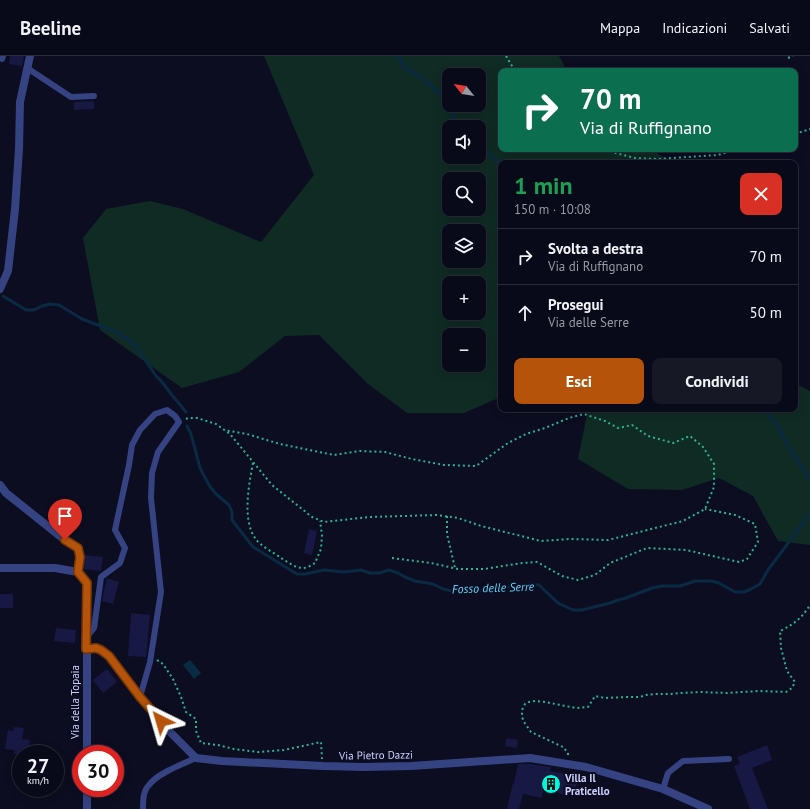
<!DOCTYPE html>
<html lang="it">
<meta charset="utf-8">
<style>
body{margin:0;font-family:"PT Sans",sans-serif;background:#171826;color:#f1f3f6;height:100vh;display:flex;flex-direction:column;font-size:15px;white-space:nowrap}
*{box-sizing:border-box;margin:0}
p{font-size:13px;color:#999aa2}
.icon{flex:none;width:22px;height:22px;fill:none;stroke:currentColor;stroke-width:2;stroke-linecap:round;stroke-linejoin:round}
.map{position:relative;flex:1;overflow:hidden}
.panel{position:absolute;left:498px;top:104px;width:300px;height:252px;display:flex;flex-direction:column;background:#090a19;border-radius:8px;box-shadow:0 2px 10px #0003,0 0 0 1px #292b38}
.panel>*{flex:none}
.top-card{position:absolute;left:498px;top:12px;width:300px;height:84px;border-radius:8px;box-shadow:0 2px 10px #0003,0 0 0 1px #292b38;background:#0b6e4f;color:#fff;overflow:hidden}
.needle{width:26px;rotate:300deg}
.controls{position:absolute;left:442px;top:12px;display:grid;gap:8px}
.controls a{display:grid;place-items:center;width:44px;height:44px;border-radius:8px;background:#090a19;box-shadow:0 2px 10px #0003,0 0 0 1px #292b38;font-size:20px}
.speed{position:absolute;left:12px;top:689px;display:flex;gap:8px;font-size:20px;font-weight:700;text-align:center}
.speed>*{display:grid;place-content:center;width:52px;height:52px;border-radius:50%;background:#090a19;box-shadow:0 2px 10px #0003,0 0 0 1px #292b38;line-height:1}
.speed small{font-size:10px;font-weight:400}
.speed .limit{border:6px solid #d22;background:#fff;color:#111}
.pin{position:absolute;display:grid;place-items:center;width:34px;height:34px;color:#fff;margin:-41px -17px;border-radius:50% 50% 50% 0;rotate:-45deg;box-shadow:0 0 4px #0007}
.pin .icon{rotate:45deg}
.me{position:absolute;width:44px;margin:-22px;rotate:320deg;stroke-linejoin:round;filter:drop-shadow(0 0 3px #0008)}
.turn{display:flex;align-items:center;gap:14px;height:84px;padding:0 16px;font-size:18px}
.turn .icon{width:52px;height:52px;stroke-width:2.5}
.turn b{display:block;font-size:28px;line-height:34px}
.round{display:grid;place-items:center;flex:none;width:42px;height:42px;border-radius:8px;background:#171826}
.head{display:flex;align-items:center;justify-content:space-between;height:68px;padding:0 16px}
h1{font-size:24px;font-weight:800;line-height:30px;color:#1e9e55}
.button{display:flex;gap:8px;margin-top:auto;padding:8px 16px}
.button a{flex:1;height:46px;border-radius:8px;background:#b45309;color:#fff;font-size:16px;font-weight:800;line-height:46px;text-align:center}
.button a+a{background:#171826;color:#f1f3f6}
ul{padding:0;list-style:none}
li{display:flex;align-items:center;gap:12px;height:56px;padding:0 16px;border-top:1px solid #292b38}
li div{flex:1}
li b{display:block;font-size:15px}
li em{font-style:normal}
header{display:flex;align-items:center;gap:24px;box-sizing:border-box;height:56px;padding:0 20px;background:#090a19;border-bottom:1px solid #292b38}
header strong{font-size:19px}
nav{display:flex;gap:22px;margin-inline-start:auto;font-size:14px}
.map>svg:first-child{display:block}
.green{fill:#0f2b24;fill-rule:evenodd}
.water{fill:#092a43}
.lines{fill:none;stroke-linecap:round;stroke-linejoin:round}
.stream{stroke:#092a43;stroke-width:3}
.building{fill:#171843}
.path{stroke:#29b690;stroke-width:2;stroke-dasharray:2 3;stroke-linecap:butt}
.lane{stroke:#354382;stroke-width:6}
.street{stroke:#354382;stroke-width:8}
.route-casing{stroke:#753606;stroke-width:10}
.route{stroke:#b45309;stroke-width:7}
.labels{text-anchor:middle;stroke-width:4;stroke-linejoin:round;paint-order:stroke}
.street-label{font-size:11px;fill:#ccd1ff;stroke:#0c0d21}
.poi-label{font-size:11px;font-weight:bold;fill:#ccd1ff;stroke:#0c0d21;text-anchor:start}
.water-label{font-size:12px;font-style:italic;fill:#5ad6ff;stroke:#0c0d21}
</style>
<header>
<strong>Beeline</strong>
<nav><a>Mappa</a><a>Indicazioni</a><a>Salvati</a></nav>
</header>
<div class="map">
<svg width="810" height="753" viewBox="0 0 810 753">
<rect width="100%" height="100%" fill="#0c0d21"/>
<g class="green">
<path d="M264 0H559L567 15H501V93H652L671 107H501V341L464 357H407L368 328 319 279 285 280 239 316 182 332 100 274 83 182 106 153 150 145 183 153 261 186 314 119ZM449 19H479V49H449ZM449 71H479V101H449ZM449 123H479V153H449ZM449 175H479V205H449ZM449 227H479V257H449ZM449 279H479V309H449Z"/>
<path d="M795 327 810 335V489L778 485 753 440 719 422 682 434 628 433 578 403 588 353H795Z"/>
</g>
<path class="water" d="M190 604 201 617 194 623 183 609Z"/>
<g class="lines">
<g class="stream">
<path d="M398 0 405 12 422 22 447 44 449 47"/>
<path d="M450 49 452 52 455 69 459 71"/>
<path d="M479 87C486 95 492 102 501 107"/>
<path d="M3 240 26 254H34L42 250 50 248 59 249 82 263 114 275 131 285 137 292 156 320 162 326 172 339 186 356"/>
<path d="M765 353 777 370 793 398 810 424"/>
<path d="M187 370 191 378 200 412 209 429 215 437 229 449 232 456V464L253 491 297 518H305L324 514 344 516 361 514 370 517H379L389 514 398 517 405 521 415 525 433 528 443 533 452 535 486 534 513 530 531 528 539 529 558 547 573 554H582L610 547 618 544 626 542 652 532 662 530H680L695 525H711L719 527 735 536H744L751 533 760 528 768 514 810 458"/>
</g>
</g>
<g class="building">
<path d="M10 0H24L22 10 9 8Z"/>
<path d="M94 45V53L74 54V46Z"/>
<path d="M309 473 317 475 312 499 304 497Z"/>
<path d="M85 499 103 501 101 515 84 513Z"/>
<path d="M107 522 119 526 113 548 102 545 104 535Z"/>
<rect x="0" y="538" width="13" height="14"/>
<path d="M131 557 150 559 146 601 128 600Z"/>
<path d="M56 572 76 574 75 587 54 585Z"/>
<path d="M107 613 117 626 103 637 93 624Z"/>
<path d="M14 671 24 672 22 683 30 684 28 698H14V694L5 693 8 674 13 675Z"/>
<path d="M506 682 518 684 517 692 505 690Z"/>
<path d="M767 689 772 704 752 712 768 753H750L734 710 740 708 737 701Z"/>
<path d="M518 708H530L551 711 550 715 578 720 576 731 567 730 565 739 543 732 542 742 523 738 519 753H507L508 748 513 727H514Z"/>
</g>
<g class="lines">
<g class="path">
<path d="M506 0 515 15"/>
<path d="M788 2 793 0"/>
<path d="M795 78 810 73"/>
<path d="M595 93 604 94 635 102 657 103 718 99 738 93"/>
<path d="M186 363 188 362H197L216 368 230 378 272 429 312 461 324 466 369 461 437 459 458 462 481 470 541 485 570 483 608 484 683 465 705 453 714 431V408L703 391 690 380 673 387 648 380 632 369 618 372 605 365 584 358 569 362 545 372 526 378 508 387 476 410 444 409 412 403 385 396 359 395 334 399 280 388 247 378 224 374"/>
<path d="M253 407C249 428 242 463 255 482 260 490 273 496 281 502 288 506 295 512 303 512 307 512 312 509 315 507L321 493 322 479 320 465"/>
<path d="M447 460V478L455 512"/>
<path d="M392 502 431 507 458 513H484L522 507 537 506 562 520 578 524 595 519 610 507 647 492 686 494 739 506 747 503 758 486 755 468 735 459 705 453"/>
<path d="M157 604 163 608 173 623 181 641 186 656 196 663V675L201 687 218 689 234 693 258 696 284 694 321 686 322 703"/>
<path d="M568 699V697L563 691 531 676 524 666 522 661V654L525 648 529 646 535 645 545 646 576 652 588 651 595 640 605 642 626 641H640L646 639 656 638H671L681 637 700 636 726 637 759 635 786 636 792 632 795 626 787 615 781 592 780 575C793 569 803 561 810 549"/>
</g>
<g class="lane">
<path d="M2 3 3 0"/>
<path d="M27 12 71 41 94 40"/>
<path d="M86 582 94 572 101 521 120 507 125 492 115 474 129 409 132 389 140 374 155 358 167 354 175 360 179 366 158 396 152 417 151 442 161 536 150 606 140 641"/>
<path d="M663 733 668 717 683 705 729 703"/>
<path d="M143 753C143 745 143 735 149 729 158 717 183 708 196 702"/>
</g>
<g class="street">
<path d="M0 233 8 215 15 153 19 93 20 46 30 0"/>
<path d="M0 429 6 437 65 484 78 492 80 501 78 516"/>
<path d="M0 512H55L78 516 87 527V698"/>
<path d="M86 593 96 592 101 594 109 600 140 641 171 677 196 702 222 705 323 710 364 711 411 710 530 702 586 711 663 733 708 753"/>
<path d="M87 732V753"/>
</g>
</g>
<g class="lines">
<defs>
<path id="route" d="M65 484 78 492 80 501 78 516 87 527 86 593 96 592 101 594 109 600 140 641 161 665"/>
</defs>
<use href="#route" class="route-casing"/>
<use href="#route" class="route"/>
</g>
<defs>
<symbol id="building-disc" viewBox="-11 -11 22 22"><circle r="9.5" fill="#00f7db" stroke="#0c0d21"/><path d="M-4-6H4V6H1V3H-1V6H-4ZM-2.5-4.3h1.7v1.8h-1.7ZM.8-4.3h1.7v1.8H.8ZM-2.5-1h1.7V.8h-1.7ZM.8-1h1.7V.8H.8Z" fill="#111"/></symbol>
</defs>
<g fill-rule="evenodd">
<use href="#building-disc" x="540" y="717" width="22" height="22"/>
</g>
<g class="labels">
<g class="street-label">
<text transform="translate(75 646) rotate(-90)" y="4">Via della Topaia</text>
<text transform="translate(376 699) rotate(-1)" y="4">Via Pietro Dazzi</text>
</g>
<g class="poi-label">
<text x="565" y="726">Villa Il<tspan x="565" dy="13">Praticello</tspan></text>
</g>
<g class="water-label">
<text transform="translate(493 532) rotate(-2)" y="4">Fosso delle Serre</text>
</g>
</g>
</svg>
<div class="controls">
<a><svg class="needle" viewBox="-14 -14 28 28"><path d="M0-13l5 13h-10z" fill="#e53935"/><path d="M0 13l5-13h-10z" fill="#999aa2"/></svg></a>
<a><svg class="icon" aria-label="sound" viewBox="0 0 24 24"><path d="M4 9h4l5-4v14l-5-4H4zM17 9q2 3 0 6"/></svg></a>
<a><svg class="icon" aria-label="search" viewBox="0 0 24 24"><circle cx="10" cy="10" r="6"/><path d="M15 15l6 6"/></svg></a>
<a><svg class="icon" aria-label="layers" viewBox="0 0 24 24"><path d="M12 4l9 5-9 5-9-5zM3 14l9 5 9-5"/></svg></a>
<a>+</a>
<a>−</a>
</div>
<div class="speed"><div>27<small>km/h</small></div><div class="limit">30</div></div>
<div class="pin" style="left:65px;top:484px;background:#d93025"><svg class="icon" aria-label="arrive" viewBox="0 0 24 24"><path d="M6 21V4h12l-3 4 3 4H6"/></svg></div>
<svg class="me" style="left:161px;top:665px" viewBox="-20 -20 40 40"><path d="M0-17L14 15 0 8-14 15z" fill="#b45309" stroke="#fff" stroke-width="4"/></svg>
<div class="top-card">
<div class="turn"><svg class="icon" aria-label="right" viewBox="0 0 24 24"><path d="M7 20v-9h11M14 6l5 5-5 5"/></svg><div><b>70 m</b>Via di Ruffignano</div></div>
</div>
<section class="panel">
<div class="head"><div><h1>1 min</h1><p>150 m · 10:08</p></div><a class="round" style="background:#d93025;color:#fff"><svg class="icon" aria-label="close" viewBox="0 0 24 24"><path d="M6 6l12 12M18 6L6 18"/></svg></a></div>
<ul>
<li><svg class="icon" aria-label="right" viewBox="0 0 24 24"><path d="M7 20v-9h11M14 6l5 5-5 5"/></svg><div><b>Svolta a destra</b><p>Via di Ruffignano</p></div><em>70 m</em></li>
<li><svg class="icon" aria-label="ahead" viewBox="0 0 24 24"><path d="M12 20V5M6 11l6-6 6 6"/></svg><div><b>Prosegui</b><p>Via delle Serre</p></div><em>50 m</em></li>
</ul>
<div class="button"><a>Esci</a><a>Condividi</a></div>
</section>
</div>
